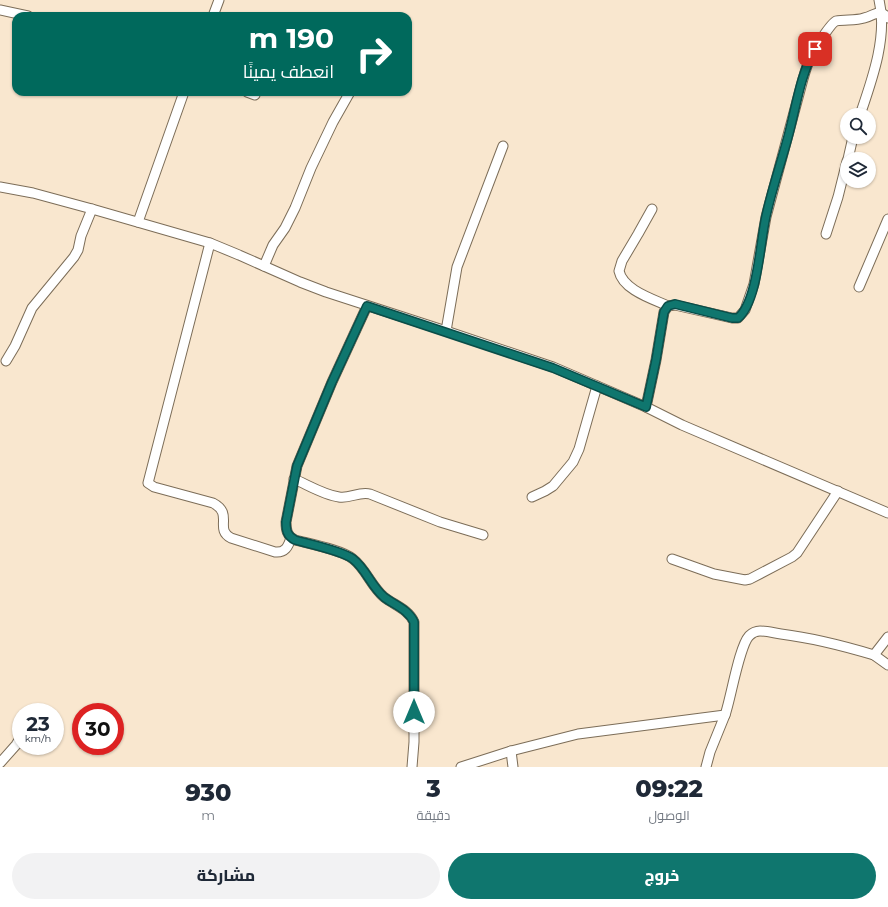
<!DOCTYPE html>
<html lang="ar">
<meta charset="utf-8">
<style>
body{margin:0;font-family:Montserrat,Cairo,sans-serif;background:#f2f2f3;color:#1f2937;direction:rtl;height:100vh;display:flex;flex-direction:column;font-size:15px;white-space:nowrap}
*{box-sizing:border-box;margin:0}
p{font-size:13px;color:#747a83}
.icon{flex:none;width:22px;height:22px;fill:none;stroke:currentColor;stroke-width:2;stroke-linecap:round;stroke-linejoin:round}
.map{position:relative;height:767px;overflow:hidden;direction:ltr}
.details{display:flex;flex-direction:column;background:#fff;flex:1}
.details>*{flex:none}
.guide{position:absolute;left:12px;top:12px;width:400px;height:84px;border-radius:12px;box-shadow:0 1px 3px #0004;direction:rtl;background:#00695c;color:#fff;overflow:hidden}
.buttons{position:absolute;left:840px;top:108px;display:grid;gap:8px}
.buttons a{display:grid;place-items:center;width:36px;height:36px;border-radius:50%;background:#fff;box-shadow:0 1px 3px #0004;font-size:20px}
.speed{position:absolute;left:12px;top:703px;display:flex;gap:8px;font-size:20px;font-weight:700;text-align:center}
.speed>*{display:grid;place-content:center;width:52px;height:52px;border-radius:50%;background:#fff;box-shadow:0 1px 3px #0004;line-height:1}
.speed small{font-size:10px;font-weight:400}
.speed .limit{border:6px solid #d22;background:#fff;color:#111}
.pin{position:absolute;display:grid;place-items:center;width:34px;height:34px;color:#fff;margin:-17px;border-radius:8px;box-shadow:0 2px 6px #0006}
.me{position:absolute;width:44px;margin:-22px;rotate:0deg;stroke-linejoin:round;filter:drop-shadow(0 0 3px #0008)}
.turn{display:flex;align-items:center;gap:14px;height:84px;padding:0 12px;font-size:18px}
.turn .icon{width:52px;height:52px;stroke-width:2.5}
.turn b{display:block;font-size:28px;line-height:34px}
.eta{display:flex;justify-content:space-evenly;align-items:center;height:68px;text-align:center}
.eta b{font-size:24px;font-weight:800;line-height:28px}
.cta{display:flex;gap:8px;margin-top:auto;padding:8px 12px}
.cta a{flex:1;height:46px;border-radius:24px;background:#0f766e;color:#fff;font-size:16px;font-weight:800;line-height:46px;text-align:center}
.cta a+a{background:#f2f2f3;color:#1f2937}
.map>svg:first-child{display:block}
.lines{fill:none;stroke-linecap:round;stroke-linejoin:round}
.minor-casing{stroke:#7c6d58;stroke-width:11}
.minor{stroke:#fff;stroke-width:9}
.route-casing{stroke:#0a4d48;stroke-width:10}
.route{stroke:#0f766e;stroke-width:7}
</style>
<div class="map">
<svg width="888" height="767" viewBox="0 0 888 767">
<rect width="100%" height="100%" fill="#f9e7cf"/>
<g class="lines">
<defs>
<g id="minor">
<path d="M0 10 28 16"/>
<path d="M213 16 219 0"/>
<path d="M247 92 255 95"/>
<path d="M860 115C872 80 888 36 879 0"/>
<path d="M848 159 853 137"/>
<path d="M0 187 33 193 92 209 210 243 239 255 300 282 326 292 446 331 553 367 646 407 682 425 888 513"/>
<path d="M652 209 638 234 622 261 619 271C623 290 653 299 668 306"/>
<path d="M138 222 184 92"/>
<path d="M826 234 838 197 847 161"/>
<path d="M210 243 148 483 154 487 213 503C234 514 214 529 231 538L275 552C285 553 288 547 291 538"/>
<path d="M264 266 273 245 285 228 295 208 311 168 333 122 350 92"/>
<path d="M859 287 888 219"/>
<path d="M367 306 332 382 297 466 286 522C286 530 287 536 295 540 310 544 342 550 353 559 366 569 371 586 384 597 394 605 408 609 414 622V742L412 767"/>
<path d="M446 331 457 267 503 146"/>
<path d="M6 361 15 346 32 308 74 257 78 250 81 236 92 209"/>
<path d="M646 407 656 360 664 312 668 306 675 305 732 318H738L745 310 754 284 766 217 803 79C805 72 807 65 810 59 812 52 831 23 836 21 845 19 855 21 864 18 875 16 878 7 888 18"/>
<path d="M294 479C308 485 324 495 339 497 350 499 359 491 370 494L440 522 483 535"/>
<path d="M532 497 545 491 553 486 573 462 579 449 597 386"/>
<path d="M672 559 714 574 745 580 750 579 792 557 797 553 838 491"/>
<path d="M874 655 888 665"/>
<path d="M35 712 36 710"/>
<path d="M511 751 513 767"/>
<path d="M0 763 16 745 21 737"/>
<path d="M461 767 511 751 578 734 725 715C731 698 739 647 749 636 752 633 756 631 760 631 767 631 774 633 781 634 813 638 844 646 874 655L888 637"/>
<path d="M706 767 710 752 725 715"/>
</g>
</defs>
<use href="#minor" class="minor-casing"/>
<use href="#minor" class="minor"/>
</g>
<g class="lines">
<defs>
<path id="route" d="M414 712V622C408 609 394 605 384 597 371 586 366 569 353 559 343 551 309 544 295 540 287 536 286 530 286 522L297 466 332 382 367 306 553 368 646 407 656 360 664 312 668 306 675 304 732 318H738C758 301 760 242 766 216 772 189 781 163 788 137 796 108 800 75 815 49"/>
</defs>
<use href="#route" class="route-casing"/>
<use href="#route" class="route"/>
</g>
</svg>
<div class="buttons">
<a><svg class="icon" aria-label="search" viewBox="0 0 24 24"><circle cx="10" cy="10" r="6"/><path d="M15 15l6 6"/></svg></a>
<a><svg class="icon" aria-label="layers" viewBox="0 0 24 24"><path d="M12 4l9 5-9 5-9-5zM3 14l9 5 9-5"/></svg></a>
</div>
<div class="speed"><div>23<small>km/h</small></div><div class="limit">30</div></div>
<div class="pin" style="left:815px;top:49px;background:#d93025"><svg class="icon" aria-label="arrive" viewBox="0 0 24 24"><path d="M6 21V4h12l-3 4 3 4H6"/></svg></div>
<svg class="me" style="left:414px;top:712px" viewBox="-20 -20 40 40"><circle r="19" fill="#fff"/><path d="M0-13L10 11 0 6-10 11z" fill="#0f766e"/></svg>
<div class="guide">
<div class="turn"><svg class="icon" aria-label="right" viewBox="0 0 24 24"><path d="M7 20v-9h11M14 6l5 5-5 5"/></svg><div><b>190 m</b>انعطف يمينًا</div></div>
</div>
</div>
<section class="details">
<div class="eta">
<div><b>09:22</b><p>الوصول</p></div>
<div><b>3</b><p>دقيقة</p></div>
<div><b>930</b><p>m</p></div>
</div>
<div class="cta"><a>خروج</a><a>مشاركة</a></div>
</section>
